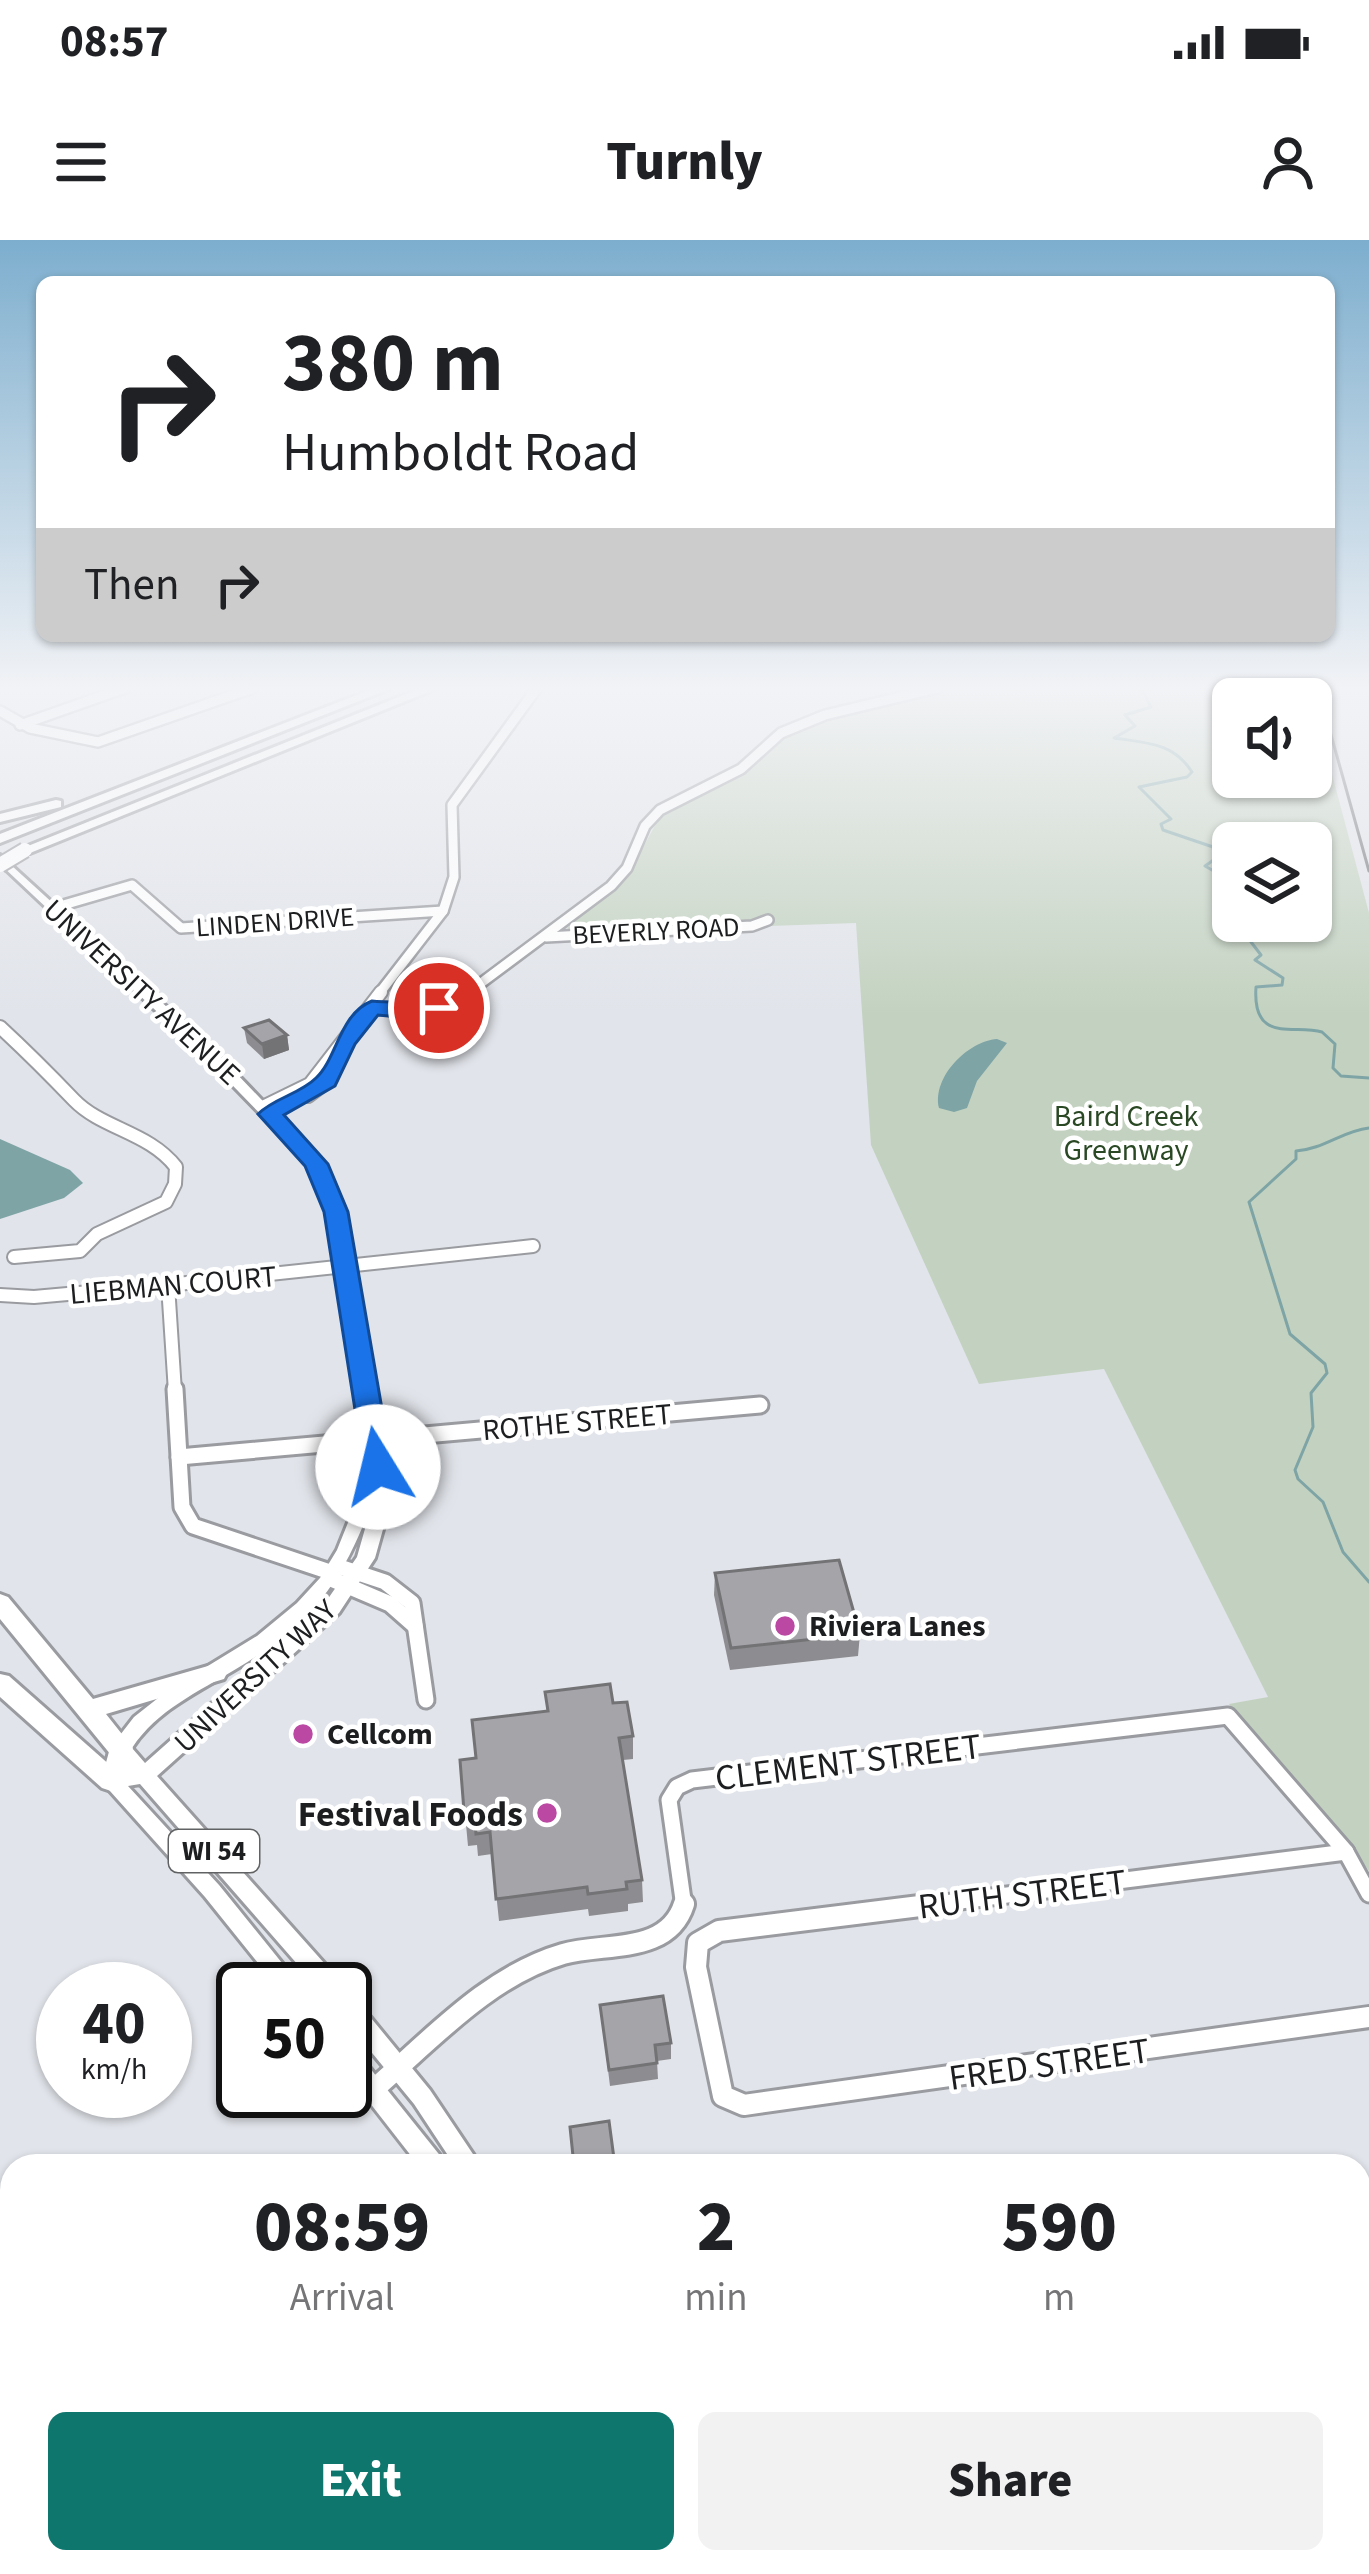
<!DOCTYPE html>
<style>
body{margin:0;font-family:"Source Sans 3",sans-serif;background:#f2f2f2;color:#202124;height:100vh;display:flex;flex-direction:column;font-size:45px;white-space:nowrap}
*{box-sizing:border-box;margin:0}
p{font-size:39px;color:#757577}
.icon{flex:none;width:66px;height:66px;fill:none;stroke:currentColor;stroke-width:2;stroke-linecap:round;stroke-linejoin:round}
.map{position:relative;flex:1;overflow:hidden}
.drawer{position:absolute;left:0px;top:1914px;width:1371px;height:420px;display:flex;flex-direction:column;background:#fff;border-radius:36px 36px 0 0;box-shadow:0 3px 9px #0004}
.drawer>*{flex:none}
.guide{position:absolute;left:36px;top:36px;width:1299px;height:366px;border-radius:18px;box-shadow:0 3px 9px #0004;background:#fff;color:#202124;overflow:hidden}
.controls{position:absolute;left:1212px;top:438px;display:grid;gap:24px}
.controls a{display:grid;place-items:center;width:120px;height:120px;border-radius:18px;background:#fff;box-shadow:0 3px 9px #0004;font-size:60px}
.speed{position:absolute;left:36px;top:1722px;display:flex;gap:24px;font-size:60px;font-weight:700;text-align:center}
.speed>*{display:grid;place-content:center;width:156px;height:156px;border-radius:50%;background:#fff;box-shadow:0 3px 9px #0004;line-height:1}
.speed small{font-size:30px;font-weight:400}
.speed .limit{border:6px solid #111;border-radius:18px;background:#fff;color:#111}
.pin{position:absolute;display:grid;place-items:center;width:102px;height:102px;color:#fff;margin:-51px;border:6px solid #fff;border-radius:50%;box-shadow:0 3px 12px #0007}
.me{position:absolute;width:132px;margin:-66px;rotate:351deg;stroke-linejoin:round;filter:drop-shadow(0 0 9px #0008)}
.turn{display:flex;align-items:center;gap:42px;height:252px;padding:0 48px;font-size:54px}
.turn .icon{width:156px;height:156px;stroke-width:2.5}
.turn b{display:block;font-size:84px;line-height:102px}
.then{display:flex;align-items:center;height:114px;padding:0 48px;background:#0003;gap:24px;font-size:45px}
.eta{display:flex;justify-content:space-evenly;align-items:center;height:204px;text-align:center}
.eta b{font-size:72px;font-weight:800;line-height:84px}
.cta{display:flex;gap:24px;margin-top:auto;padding:24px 48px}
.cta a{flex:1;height:138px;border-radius:18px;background:#0f766e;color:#fff;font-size:48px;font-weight:800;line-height:138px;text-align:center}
.cta a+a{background:#f2f2f2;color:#202124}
.status{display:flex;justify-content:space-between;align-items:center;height:84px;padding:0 60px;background:#fff;direction:ltr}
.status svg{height:33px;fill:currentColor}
header{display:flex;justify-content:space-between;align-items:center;height:156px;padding:0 48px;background:#fff;font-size:54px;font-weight:800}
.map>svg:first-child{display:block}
.green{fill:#c3d2c0;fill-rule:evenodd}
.water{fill:#7ea4a6}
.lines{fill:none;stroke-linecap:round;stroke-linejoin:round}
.stream{stroke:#7ea4a6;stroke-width:3}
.minor-far3-casing{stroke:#999ba0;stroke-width:14}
.minor-far2-casing{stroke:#999ba0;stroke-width:16}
.minor-far1-casing{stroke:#999ba0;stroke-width:21}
.minor-casing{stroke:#999ba0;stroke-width:26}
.major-casing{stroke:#999ba0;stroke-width:6}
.highway-casing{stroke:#999ba0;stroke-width:6}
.minor-far3{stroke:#fff;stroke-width:9}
.minor-far2{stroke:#fff;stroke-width:12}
.minor-far1{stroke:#fff;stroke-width:15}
.minor{stroke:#fff;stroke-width:20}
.major{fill:#fff;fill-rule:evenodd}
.highway{fill:#fff;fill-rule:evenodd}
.rail{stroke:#75777a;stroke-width:3}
.highway-bridge-casing{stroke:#999ba0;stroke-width:18;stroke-linecap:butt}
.highway-bridge{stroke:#fff;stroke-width:14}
.wall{fill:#8d8d91}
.shaded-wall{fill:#737376}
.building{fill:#a4a4a9;stroke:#737376;stroke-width:3}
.route{fill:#1a73e8;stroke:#114b97;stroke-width:3}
.poi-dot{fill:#bb49a3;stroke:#fff;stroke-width:4.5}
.labels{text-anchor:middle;stroke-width:9;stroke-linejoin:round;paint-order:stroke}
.far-street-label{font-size:27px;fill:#1d1e20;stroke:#fff}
.shield{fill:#fff;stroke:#616263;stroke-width:3}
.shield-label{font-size:27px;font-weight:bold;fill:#1d1e20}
.street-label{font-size:30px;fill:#1d1e20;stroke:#fff}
.park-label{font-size:30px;fill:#294823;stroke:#fff}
.poi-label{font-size:30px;font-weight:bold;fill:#1d1e20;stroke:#fff;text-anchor:start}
.near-street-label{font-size:36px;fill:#1d1e20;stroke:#fff}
.near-poi-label{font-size:36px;font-weight:bold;fill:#1d1e20;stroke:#fff;text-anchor:end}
</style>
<div class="status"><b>08:57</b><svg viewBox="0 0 49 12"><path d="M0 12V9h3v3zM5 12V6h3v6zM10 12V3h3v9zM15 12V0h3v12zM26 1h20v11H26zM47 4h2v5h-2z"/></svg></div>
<header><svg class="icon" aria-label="menu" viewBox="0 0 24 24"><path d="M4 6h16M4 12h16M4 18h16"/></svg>Turnly<svg class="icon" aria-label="person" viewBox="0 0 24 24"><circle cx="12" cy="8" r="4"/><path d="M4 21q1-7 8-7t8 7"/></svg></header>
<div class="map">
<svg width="1369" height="2334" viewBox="0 0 1369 2334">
<rect width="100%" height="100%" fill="#e1e4ea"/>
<path class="green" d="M946 448H1309L1369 673V1631L1337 1587 1229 1464 1268 1457 1104 1129 979 1144 871 905 856 683 575 693 567 688 627 637 659 578 749 529 779 499 826 476ZM1233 459H1311V537H1233ZM1233 603H1311V681H1233Z"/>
<g class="water">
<path d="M997 799 1007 803 977 841 967 868 954 872 939 868C932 837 968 801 997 799Z"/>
<path d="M0 899 70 930 83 943 64 958 0 979Z"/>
</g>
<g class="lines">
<g class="stream">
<path d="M1141 448 1151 467 1125 475 1135 486 1114 498C1146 503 1173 502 1192 532L1187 537 1139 547 1171 579 1161 584 1163 590 1213 607 1215 619 1205 626 1233 642 1228 650 1233 662"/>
<path d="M1252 681 1261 694 1251 702 1261 715 1255 720 1283 738 1282 745 1256 747C1252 804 1293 784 1322 792L1335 804 1333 828 1341 836 1369 838"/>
<path d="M1369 888C1342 891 1324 909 1296 911V919L1249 962 1290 1094 1325 1124 1327 1133 1311 1153 1313 1187 1295 1230 1298 1239 1323 1262 1343 1312 1369 1342"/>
</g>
<defs>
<g id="minor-far3">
<path d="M0 471 30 488 98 502 253 448"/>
<path d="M20 485 125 448"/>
<path d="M53 668 132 645 181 688 443 671"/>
<path d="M546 697 752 686 768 680"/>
<path d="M378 755 443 671 454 637 452 565 537 448"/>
<path d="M465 755 611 646 627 628 645 586 660 570 741 529 781 493 825 475 937 448"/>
</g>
<g id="minor-far2">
<path d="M372 768 419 771 469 752"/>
<path d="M0 787C26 811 50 835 74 860 102 889 149 892 176 927L175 944 166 962 97 994 80 1011 14 1017"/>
<path d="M308 856 328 841 343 808"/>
<path d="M263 867 310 844 381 752"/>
<path d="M168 1045 175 1152"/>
<path d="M0 1055 34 1057 168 1045 533 1006"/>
</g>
<g id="minor-far1">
<path d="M175 1149 182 1267 193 1286 333 1333"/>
<path d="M179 1217 760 1165"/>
<path d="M337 1326 385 1342 412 1363 426 1460"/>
<path d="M329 1338 390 1364 415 1386"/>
<path d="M684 1667 669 1560 677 1547 692 1540 1228 1476 1346 1612 1369 1654"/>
<path d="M913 1667 1346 1612"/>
</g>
<g id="minor">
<path d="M936 1664 719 1691 698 1703 696 1727 723 1856 744 1865 1369 1777"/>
<path d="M374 1849C431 1800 488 1736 563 1714 606 1702 668 1715 684 1664"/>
<path d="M1359 2010 1369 2008"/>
<path d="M1359 2276 1369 2275"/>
<path d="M241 2322V2334"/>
<path d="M1275 2322 1279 2334"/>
<path d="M1103 2334 1153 2325"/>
</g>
<g id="major">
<path d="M0 615 213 809 323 924 343 972 394 1250 375 1318 339 1373 157 1536 341 1742 344 1749H319L140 1544 128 1546 219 1645 303 1749H279L205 1657 101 1541 110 1508 134 1477 167 1451 257 1396 297 1363 320 1338 337 1310 372 1223 329 972 310 925 203 815 0 624ZM374 1257 357 1317 325 1363 145 1523 132 1508C157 1470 198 1452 236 1429 313 1383 344 1341 374 1257Z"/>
<path d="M345 1753 353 1756 430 1850 481 1926H455L414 1864 345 1780Z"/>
<path d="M345 1804 353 1807 442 1918 446 1926H419L345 1831Z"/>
<path d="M554 2322H582L584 2334H556Z"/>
</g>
<g id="highway">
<path d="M375 448H392L0 603V594Z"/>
<path d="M421 448H438L30 613 18 610Z"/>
<path d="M56 560 61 561V567L0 582V574Z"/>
<path d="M0 1354 8 1357 93 1459 215 1424 224 1427 227 1433 224 1439 106 1474 133 1508 129 1515 120 1518 111 1515 0 1379Z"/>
<path d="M0 1434 9 1436 120 1534 124 1541 120 1548 111 1551 102 1548 0 1457Z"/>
</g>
</defs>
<use href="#minor-far3" class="minor-far3-casing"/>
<use href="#minor-far2" class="minor-far2-casing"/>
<use href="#minor-far1" class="minor-far1-casing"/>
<use href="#minor" class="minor-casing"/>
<use href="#major" class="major-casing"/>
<use href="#highway" class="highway-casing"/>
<use href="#minor-far3" class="minor-far3"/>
<use href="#minor-far2" class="minor-far2"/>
<use href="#minor-far1" class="minor-far1"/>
<use href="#minor" class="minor"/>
<use href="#major" class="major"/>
<use href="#highway" class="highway"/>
<path class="rail" d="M1318 448 1369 631"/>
<defs>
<path id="highway-bridge" d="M0 625 25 610"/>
</defs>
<use href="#highway-bridge" class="highway-bridge-casing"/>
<use href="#highway-bridge" class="highway-bridge"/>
</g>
<g class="wall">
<path d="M244 788 287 795 289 810 264 819 247 803Z"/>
<path d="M715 1333 860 1394 858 1416 730 1430 714 1355Z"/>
<path d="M545 1452 613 1463 633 1496V1519L623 1520 642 1640 643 1662 628 1664V1671L589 1676 588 1669 499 1681 492 1614 478 1616 477 1605 468 1606 460 1520 476 1518 547 1471Z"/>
<path d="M600 1765 671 1803V1819L657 1821 658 1839 610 1846Z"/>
</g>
<path class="shaded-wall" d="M287 795 289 810 264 819 262 804Z"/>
<g class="building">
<path d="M269 780 287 795 262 804 244 788Z"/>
<path d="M839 1320 860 1394 731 1408 715 1333Z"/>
<path d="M610 1444 613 1463 627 1462 633 1496 619 1498 642 1640 626 1642 627 1649 588 1654 587 1647 496 1659 490 1592 476 1594 475 1582 465 1584 460 1520 476 1518 472 1480 548 1471 545 1452Z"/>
<path d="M663 1756 671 1803 655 1805 657 1823 609 1830 600 1765Z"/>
<path d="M609 1881 615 1926H574L570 1887Z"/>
</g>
<linearGradient id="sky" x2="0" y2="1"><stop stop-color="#7daece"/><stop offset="0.58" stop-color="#f2f3f6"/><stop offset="1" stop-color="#f2f3f6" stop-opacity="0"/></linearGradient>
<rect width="1369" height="775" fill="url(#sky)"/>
<path class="route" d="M372 761C393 764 436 759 449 768L409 778 378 775 355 804 335 846 284 875 328 924 348 972 392 1227 378 1237 364 1227 324 972 305 926 258 874C274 858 300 854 316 838 337 819 339 774 372 761Z"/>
<g class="poi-dot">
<circle cx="785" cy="1386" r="12"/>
<circle cx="303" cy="1494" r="12"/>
<circle cx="547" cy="1573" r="12"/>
</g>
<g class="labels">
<g class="far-street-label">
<text transform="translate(275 682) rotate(-4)" y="9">LINDEN DRIVE</text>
<text transform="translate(656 691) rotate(-3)" y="9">BEVERLY ROAD</text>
</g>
<rect class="shield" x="169" y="1590" width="90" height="42" rx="9"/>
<g class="shield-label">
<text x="214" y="1620">WI 54</text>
</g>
<g class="street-label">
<text transform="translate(142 752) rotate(43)" y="10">UNIVERSITY AVENUE</text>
<text transform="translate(173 1045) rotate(-5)" y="10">LIEBMAN COURT</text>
<text transform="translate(577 1182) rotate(-5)" y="10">ROTHE STREET</text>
<text transform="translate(255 1436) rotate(-43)" y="10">UNIVERSITY WAY</text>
</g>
<g class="park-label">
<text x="1126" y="886">Baird Creek<tspan x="1126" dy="34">Greenway</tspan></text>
</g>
<g class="poi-label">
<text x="809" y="1396">Riviera Lanes</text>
<text x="327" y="1504">Cellcom</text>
</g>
<g class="near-street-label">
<text transform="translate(848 1521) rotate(-7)" y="13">CLEMENT STREET</text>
<text transform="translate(1022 1653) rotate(-7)" y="13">RUTH STREET</text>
<text transform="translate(1049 1823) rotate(-8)" y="13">FRED STREET</text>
</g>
<g class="near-poi-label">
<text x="523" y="1586">Festival Foods</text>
</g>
</g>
</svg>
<div class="controls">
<a><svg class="icon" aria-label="sound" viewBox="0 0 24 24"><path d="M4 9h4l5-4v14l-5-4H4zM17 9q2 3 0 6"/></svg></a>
<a><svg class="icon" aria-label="layers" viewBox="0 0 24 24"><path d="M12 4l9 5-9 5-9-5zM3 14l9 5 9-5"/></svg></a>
</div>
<div class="speed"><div>40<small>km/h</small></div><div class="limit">50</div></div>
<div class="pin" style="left:439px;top:768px;background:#d93025"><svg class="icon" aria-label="arrive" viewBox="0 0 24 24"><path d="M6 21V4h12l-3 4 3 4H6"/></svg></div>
<svg class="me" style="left:378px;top:1227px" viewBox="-20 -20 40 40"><circle r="19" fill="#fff"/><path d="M0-13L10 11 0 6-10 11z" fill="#1a73e8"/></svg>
<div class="guide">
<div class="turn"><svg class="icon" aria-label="right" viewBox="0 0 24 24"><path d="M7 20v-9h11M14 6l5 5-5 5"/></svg><div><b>380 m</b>Humboldt Road</div></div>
<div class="then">Then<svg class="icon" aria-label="right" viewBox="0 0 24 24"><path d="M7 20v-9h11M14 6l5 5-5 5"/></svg></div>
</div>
<section class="drawer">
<div class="eta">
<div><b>08:59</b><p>Arrival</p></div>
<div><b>2</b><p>min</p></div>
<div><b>590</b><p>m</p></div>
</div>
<div class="cta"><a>Exit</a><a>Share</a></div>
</section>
</div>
